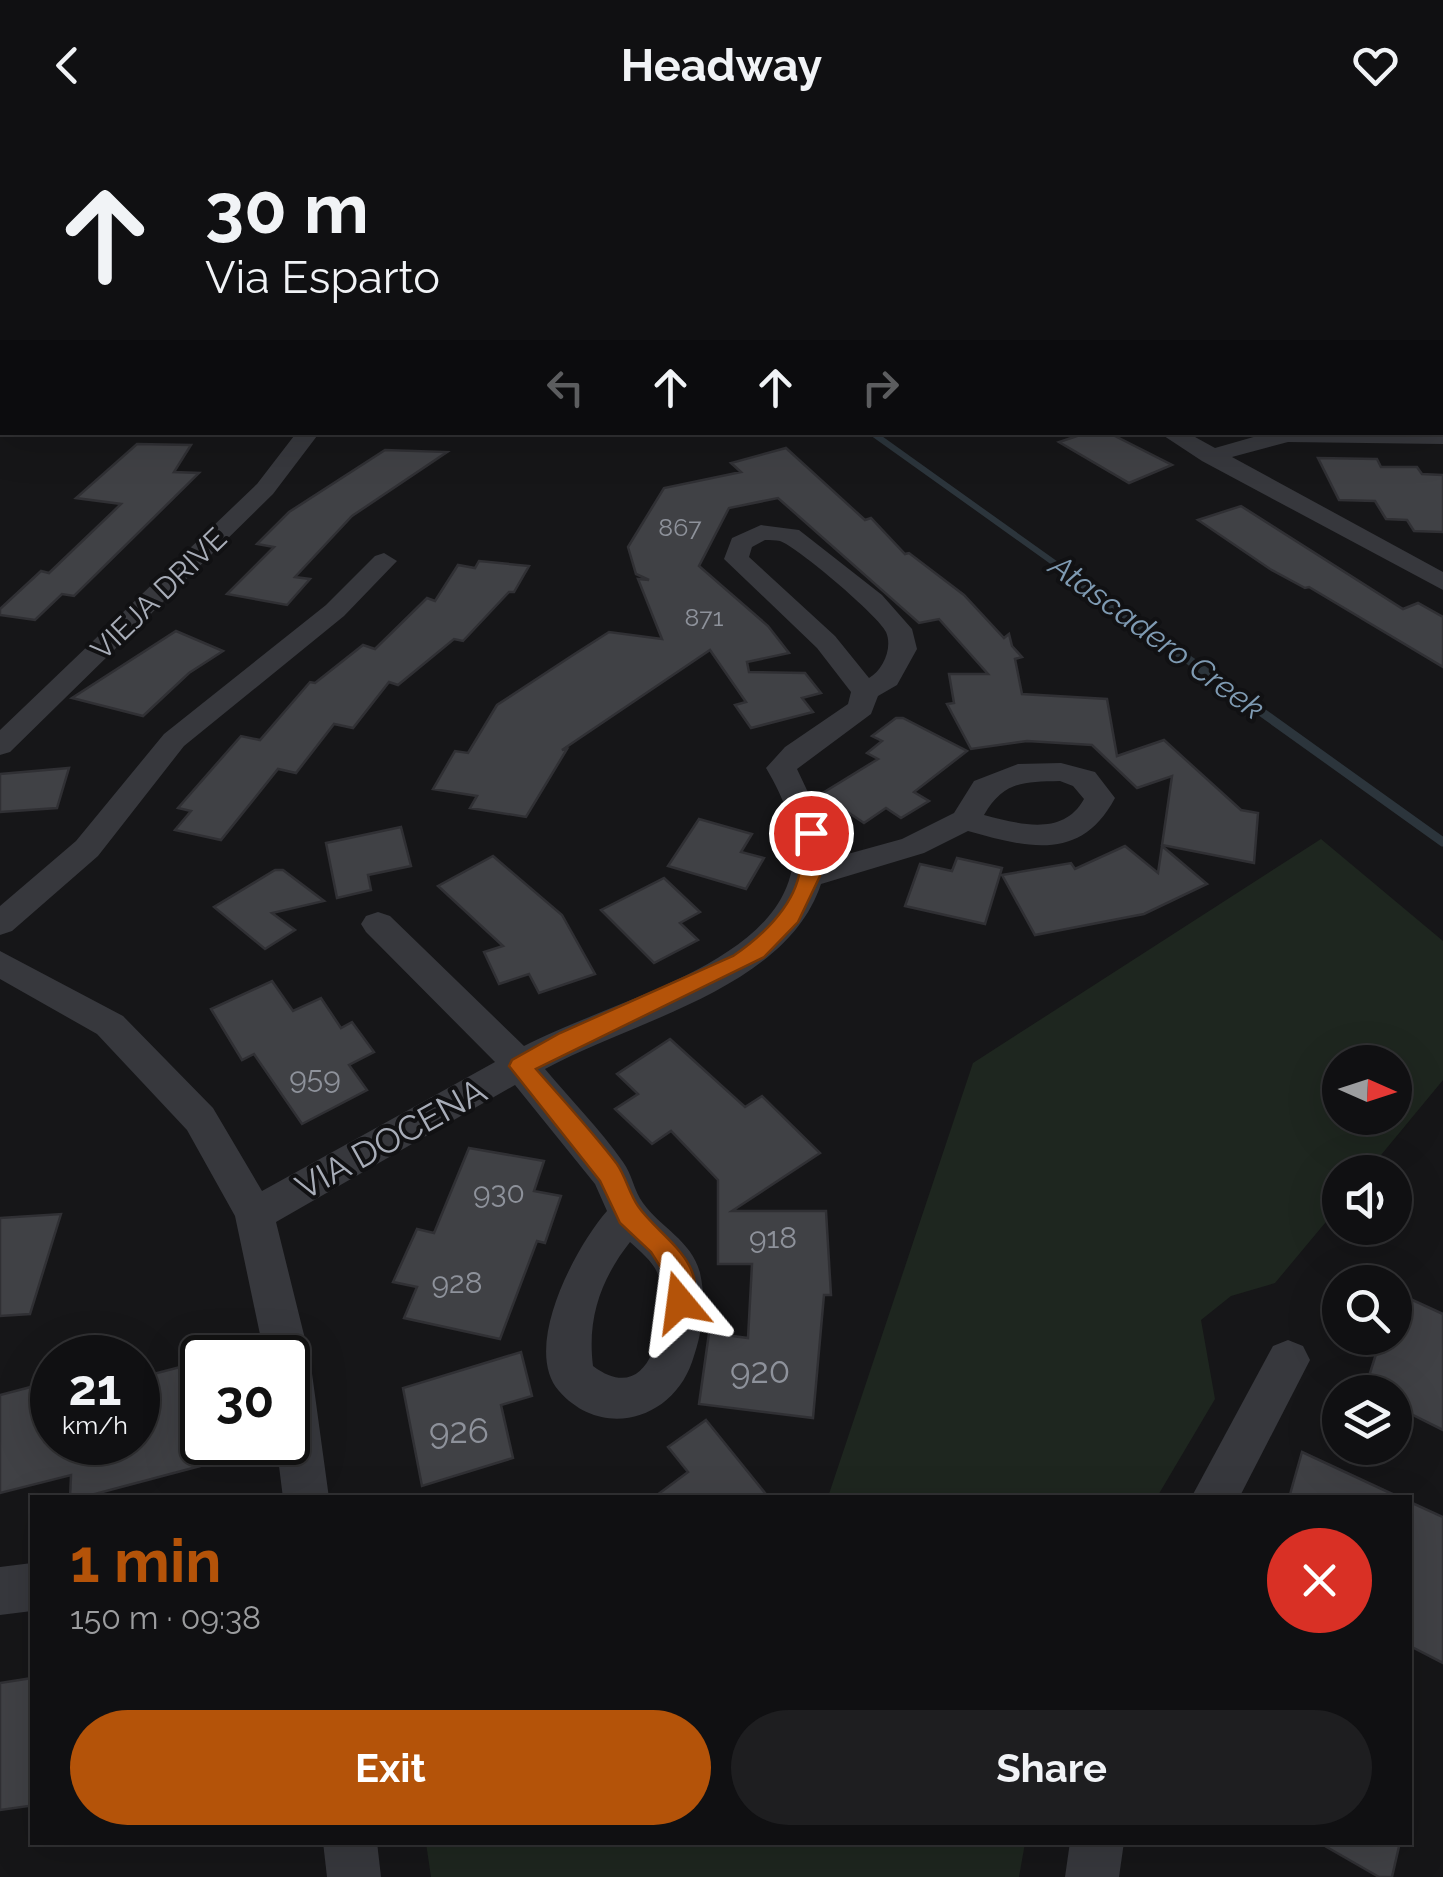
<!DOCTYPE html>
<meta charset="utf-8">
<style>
body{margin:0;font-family:Raleway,sans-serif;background:#1e1e20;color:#f1f3f6;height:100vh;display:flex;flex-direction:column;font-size:38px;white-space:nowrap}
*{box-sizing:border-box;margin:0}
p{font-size:32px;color:#9c9d9f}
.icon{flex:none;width:55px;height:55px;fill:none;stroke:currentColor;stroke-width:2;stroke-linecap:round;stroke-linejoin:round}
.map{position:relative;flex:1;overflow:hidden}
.side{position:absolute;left:30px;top:1365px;width:1382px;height:350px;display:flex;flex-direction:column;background:#101012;border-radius:0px;box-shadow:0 10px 40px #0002,0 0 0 2px #303032}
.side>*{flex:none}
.hud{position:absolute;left:0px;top:0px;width:1445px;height:305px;box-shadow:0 10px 40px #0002,0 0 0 2px #303032;background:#101012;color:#f1f3f6;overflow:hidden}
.needle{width:65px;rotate:93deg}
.fabs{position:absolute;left:1322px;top:915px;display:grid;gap:20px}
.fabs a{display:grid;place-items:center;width:90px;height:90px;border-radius:50%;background:#101012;box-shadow:0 10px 40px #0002,0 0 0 2px #303032;font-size:50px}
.speed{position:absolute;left:30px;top:1205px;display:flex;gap:20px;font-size:50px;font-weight:700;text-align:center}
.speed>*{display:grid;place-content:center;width:130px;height:130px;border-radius:50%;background:#101012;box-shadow:0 10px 40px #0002,0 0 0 2px #303032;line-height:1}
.speed small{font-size:25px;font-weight:400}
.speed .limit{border:5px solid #111;border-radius:15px;background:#fff;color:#111}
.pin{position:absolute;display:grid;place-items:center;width:85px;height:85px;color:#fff;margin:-42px;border:5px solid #fff;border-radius:50%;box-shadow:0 2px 10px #0007}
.me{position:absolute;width:110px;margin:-55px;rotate:344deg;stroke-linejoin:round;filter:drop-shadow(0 0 8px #0008)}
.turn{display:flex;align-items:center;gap:35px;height:210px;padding:0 40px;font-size:45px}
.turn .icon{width:130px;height:130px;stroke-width:2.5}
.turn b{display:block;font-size:70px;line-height:85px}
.lanes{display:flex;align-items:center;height:95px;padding:0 40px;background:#0003;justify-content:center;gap:50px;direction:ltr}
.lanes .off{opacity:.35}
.round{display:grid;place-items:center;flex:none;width:105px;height:105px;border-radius:52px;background:#1e1e20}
.summary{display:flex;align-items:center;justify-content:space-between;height:170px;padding:0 40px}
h1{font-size:60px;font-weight:700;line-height:75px;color:#b45309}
.action{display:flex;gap:20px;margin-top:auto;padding:20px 40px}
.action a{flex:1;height:115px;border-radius:60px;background:#b45309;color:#fff;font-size:40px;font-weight:700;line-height:115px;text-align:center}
.action a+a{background:#1e1e20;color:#f1f3f6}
header{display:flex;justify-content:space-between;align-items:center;height:130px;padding:0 40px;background:#101012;font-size:45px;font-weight:700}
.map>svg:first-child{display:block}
.green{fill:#1e261f;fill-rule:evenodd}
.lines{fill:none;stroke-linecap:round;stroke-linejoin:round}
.stream-far1{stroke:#2c353c;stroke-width:6}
.stream{stroke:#2c353c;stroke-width:9}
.building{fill:#404145;stroke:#303034;stroke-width:2.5}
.minor{fill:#37383d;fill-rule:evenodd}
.route{fill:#b45309;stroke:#753606;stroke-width:2.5}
.labels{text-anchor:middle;stroke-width:8;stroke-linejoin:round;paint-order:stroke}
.far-number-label{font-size:25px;fill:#8e929b}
.far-street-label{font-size:30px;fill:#a8adb8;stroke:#111113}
.number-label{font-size:30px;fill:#8e929b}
.far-water-label{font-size:32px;font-style:italic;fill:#7f9bb3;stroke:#111113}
.street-label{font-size:35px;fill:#a8adb8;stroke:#111113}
.near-number-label{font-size:35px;fill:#8e929b}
</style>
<header><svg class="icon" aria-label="back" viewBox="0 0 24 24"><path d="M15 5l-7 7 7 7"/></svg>Headway<svg class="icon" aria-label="heart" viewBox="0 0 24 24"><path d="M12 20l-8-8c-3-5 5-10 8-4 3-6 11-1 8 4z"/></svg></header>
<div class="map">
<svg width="1443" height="1747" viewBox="0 0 1443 1747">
<rect width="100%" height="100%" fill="#161618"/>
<g class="green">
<path d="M0 0H349L2 2 0 249Z"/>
<path d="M1321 709 1443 811V950L1367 1042H1340V1075L1275 1153 1231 1166 1201 1190 1215 1269 1157 1367H828L973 933ZM1340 932H1395V988H1340Z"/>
<path d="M426 1713V1712L1025 1713 1019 1747H431Z"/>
</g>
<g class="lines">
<path class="stream-far1" d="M871 302 1081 452"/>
<path class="stream" d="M1077 450 1443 712"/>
</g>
<g class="building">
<path d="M1089 302H1107L1172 335 1129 353 1059 312Z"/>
<path d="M137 314 191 315 174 342 199 343 74 466 62 464 35 490 0 485V479L41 441 49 443 121 374 76 368Z"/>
<path d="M786 318 865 390 871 388 905 424 909 423 964 465 1004 508 1009 504 1012 516 1022 527 1015 529 1022 564 1107 569 1117 626 1164 610 1241 680 1258 683 1254 733 1162 715 1172 646 1137 658 1092 615 1027 611 971 619 947 574 954 573 949 544H988L939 489 919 493 778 368 729 378 699 436 768 496 789 523 747 532 749 542 805 543 821 563 802 568 813 582 751 598 735 575 746 572 710 520 562 620 567 619 526 687 470 678 477 666 433 659 455 621 468 623 497 575 573 525 609 502 662 509 638 449 649 450 636 444 628 417 664 358 741 342 731 333Z"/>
<path d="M385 320 447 322 352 386 295 447 310 449 287 475 227 464 274 417 257 414 289 382Z"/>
<path d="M1318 328 1377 329 1381 337H1417L1422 344 1443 345V402L1414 401 1407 390 1386 389 1375 371 1339 370Z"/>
<path d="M1241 376 1403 479 1418 473 1443 487V537L1309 457 1305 458 1270 439 1198 390Z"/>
<path d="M479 431 529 436 514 462H509L463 511 454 509 398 555 389 552 353 598 334 594 296 643 278 639 221 710 175 700 191 681 178 678 241 606 260 610 310 552 315 553 363 515 375 519 427 468 435 471 458 435 475 438Z"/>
<path d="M176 501 223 521 189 543 143 586 72 568Z"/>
<path d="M896 588H903L967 621 914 662 929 671 901 688 886 678 864 693 821 664 878 629 867 623 882 611 872 606Z"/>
<path d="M69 638 57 678 0 682V644Z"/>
<path d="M699 689 752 704 741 722 764 728 746 759 668 736Z"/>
<path d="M401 697 411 736 368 745 371 760 337 768 326 713Z"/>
<path d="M1125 716 1158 743 1162 716 1207 754 1144 784 1035 805 1002 745 1071 733 1075 739Z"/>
<path d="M493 726 562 785 595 844 539 863 529 844 499 854 484 822 503 816 438 756Z"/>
<path d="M957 728 1002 738 985 794 905 776 920 734 952 741Z"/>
<path d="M275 740H283L324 771 272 783 295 800 265 819 214 777Z"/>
<path d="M664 748 700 782 680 793 698 810 654 833 601 780Z"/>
<path d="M272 851 293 881 321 868 341 898 352 892 374 922 349 935 367 960 302 994 254 924 242 930 211 879Z"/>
<path d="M670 909 745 977 762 966 820 1023 732 1081H826L831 1165H824L813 1288 699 1274 709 1203 748 1208 752 1134H718V1050L671 1001 652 1014 615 979 638 964 617 944Z"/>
<path d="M469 1018 544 1031 534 1061 561 1066 545 1113 537 1111 500 1209 404 1188 417 1157 393 1152 417 1099 434 1103Z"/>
<path d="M61 1084 30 1184 0 1186V1088Z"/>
<path d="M1395 1162 1443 1184V1300L1395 1276V1262H1364L1381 1208H1395Z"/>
<path d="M521 1222 532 1266 501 1275 513 1328 422 1356 403 1258Z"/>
<path d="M199 1232 204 1335 80 1368H70L71 1345 0 1363V1265L46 1253 45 1312H138V1248Z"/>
<path d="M706 1290 769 1368H653L688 1342 668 1317Z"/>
<path d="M1302 1322 1401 1368H1289Z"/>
<path d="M1410 1372 1443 1387V1533L1410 1516Z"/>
<path d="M32 1548V1654L29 1676 0 1680V1553Z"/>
<path d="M1318 1712H1400L1392 1747H1379Z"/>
</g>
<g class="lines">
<g class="minor">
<path d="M648 0H664V2H649Z"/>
<path d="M1036 0H1052L1053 2H1038Z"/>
<path d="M1212 0H1228L1229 2H1214Z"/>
<path d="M1379 0H1397L1399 2H1381Z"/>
<rect x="1442" y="24" width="1" height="10"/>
<rect x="1442" y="98" width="1" height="10"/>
<rect x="1442" y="184" width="1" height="12"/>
<path d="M1443 300V314L1288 312 1232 327 1443 442V460L1202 331 1158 302H1186L1215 318 1271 302Z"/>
<path d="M297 302H320L273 364 10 622 0 625V600L257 354Z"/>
<path d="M761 395 799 400 882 465 912 499 917 519 897 555 878 566 871 584 797 639 822 692 826 730 902 709 954 683 974 651 1018 634 1061 633 1095 642 1115 668C1081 732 1028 718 968 701L924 723 821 754C786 859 634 890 545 939 570 969 600 999 623 1032 632 1044 634 1061 643 1073 660 1097 692 1111 700 1143 707 1174 702 1204 692 1232 672 1290 602 1310 559 1261 521 1218 576 1116 607 1081L595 1054 515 955 276 1092 310 1229 329 1368H283L276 1312H288V1228H265L235 1086 187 1000 97 904 0 849V821L123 886 213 978 262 1061 495 932 366 802 361 794 366 786 378 782 390 786 524 916C637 857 874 816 766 638L785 617 848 574 851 562 817 518 724 429 732 408ZM765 410C770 410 776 410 780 411 796 416 880 487 886 502 893 518 883 540 869 548L835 506 749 427 752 417ZM1060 651 1073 656 1084 669C1063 707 1019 694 984 685 1004 651 1023 652 1060 651ZM630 1112C641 1122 656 1134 659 1148 668 1190 652 1280 593 1236 587 1188 601 1149 630 1112Z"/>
<path d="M384 423 397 431 344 486 184 616 98 726 12 801 0 805V776L76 711 164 604 326 475 375 426Z"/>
<path d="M1288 1210 1303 1216 1310 1230 1239 1368H1191L1273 1216Z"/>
<path d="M32 1433V1481L0 1485V1437Z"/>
<path d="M323 1712H377L381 1747H327Z"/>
<path d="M1070 1712H1124L1119 1747H1065Z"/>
</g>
</g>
<path class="route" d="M811 697 821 703 820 746 798 792 764 827 536 939C563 970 592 1001 617 1034 626 1047 629 1063 638 1076 659 1107 712 1133 690 1180L680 1184 671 1180 665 1144 651 1122 620 1093 600 1051 509 936 512 930 560 903 733 826C760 808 792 778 799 745 802 732 800 716 801 703Z"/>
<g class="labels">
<g class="far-number-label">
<text x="680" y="406">867</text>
<text x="704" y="496">871</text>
</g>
<g class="far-street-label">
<text transform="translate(159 464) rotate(-44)" y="10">VIEJA DRIVE</text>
</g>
<g class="number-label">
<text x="315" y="958">959</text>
<text x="499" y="1073">930</text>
<text x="773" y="1118">918</text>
<text x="457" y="1163">928</text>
</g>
<g class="far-water-label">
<text transform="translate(1157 507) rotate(36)" y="11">Atascadero Creek</text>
</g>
<g class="street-label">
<text transform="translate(391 1009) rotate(-29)" y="12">VIA DOCENA</text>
</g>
<g class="near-number-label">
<text x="760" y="1253">920</text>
<text x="459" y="1313">926</text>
</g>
</g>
</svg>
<div class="fabs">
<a><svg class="needle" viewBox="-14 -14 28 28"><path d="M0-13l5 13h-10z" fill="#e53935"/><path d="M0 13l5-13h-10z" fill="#9c9d9f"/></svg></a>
<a><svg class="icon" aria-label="sound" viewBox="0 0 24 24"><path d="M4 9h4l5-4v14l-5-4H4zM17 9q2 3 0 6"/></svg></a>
<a><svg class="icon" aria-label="search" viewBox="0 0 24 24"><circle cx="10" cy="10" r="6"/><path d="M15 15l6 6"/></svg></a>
<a><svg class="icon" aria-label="layers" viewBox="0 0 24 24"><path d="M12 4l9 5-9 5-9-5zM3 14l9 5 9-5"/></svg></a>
</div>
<div class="speed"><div>21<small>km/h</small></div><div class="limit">30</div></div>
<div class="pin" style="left:811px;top:703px;background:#d93025"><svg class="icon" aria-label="arrive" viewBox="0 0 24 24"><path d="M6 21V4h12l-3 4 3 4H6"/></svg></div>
<svg class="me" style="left:680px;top:1172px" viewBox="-20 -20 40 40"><path d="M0-17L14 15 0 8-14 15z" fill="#b45309" stroke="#fff" stroke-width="4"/></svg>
<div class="hud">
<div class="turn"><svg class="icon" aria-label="ahead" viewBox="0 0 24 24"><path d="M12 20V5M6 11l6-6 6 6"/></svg><div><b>30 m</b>Via Esparto</div></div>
<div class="lanes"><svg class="icon off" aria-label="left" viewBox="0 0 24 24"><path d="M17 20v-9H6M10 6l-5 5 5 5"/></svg><svg class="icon" aria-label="ahead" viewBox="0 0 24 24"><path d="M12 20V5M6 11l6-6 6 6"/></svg><svg class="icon" aria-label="ahead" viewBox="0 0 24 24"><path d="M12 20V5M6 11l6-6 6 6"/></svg><svg class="icon off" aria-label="right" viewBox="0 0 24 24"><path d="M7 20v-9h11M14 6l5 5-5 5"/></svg></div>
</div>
<section class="side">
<div class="summary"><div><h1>1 min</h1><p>150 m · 09:38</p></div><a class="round" style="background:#d93025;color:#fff"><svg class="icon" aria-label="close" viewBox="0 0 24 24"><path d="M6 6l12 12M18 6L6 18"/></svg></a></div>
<div class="action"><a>Exit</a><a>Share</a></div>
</section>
</div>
